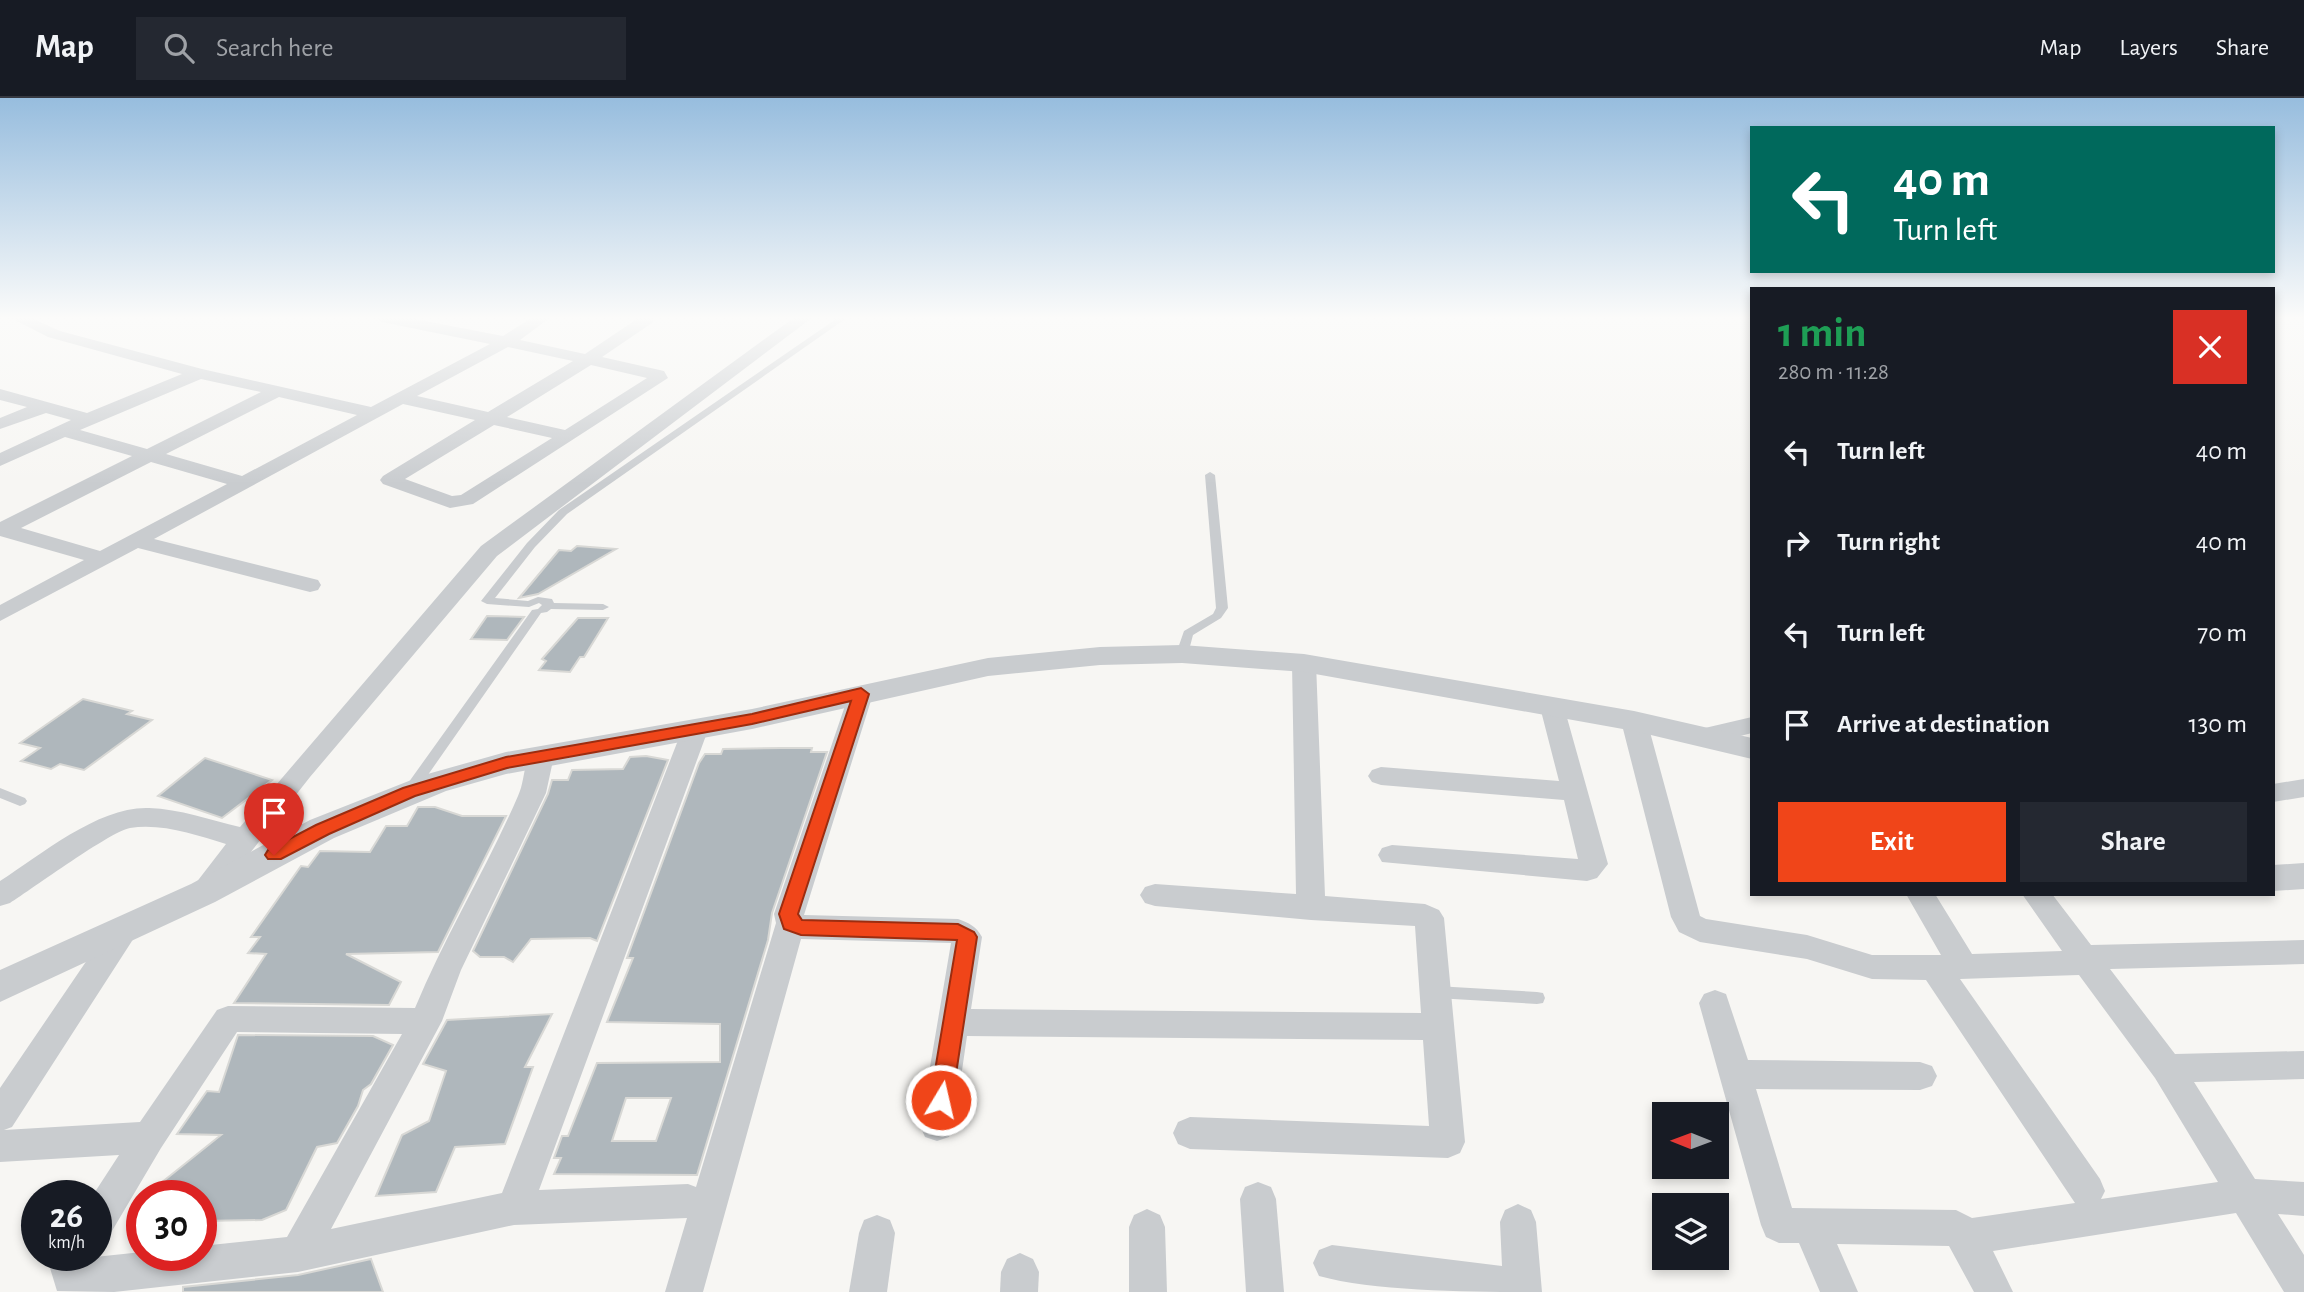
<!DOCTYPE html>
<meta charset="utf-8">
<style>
body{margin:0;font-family:"Alegreya Sans",sans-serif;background:#242831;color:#f1f3f6;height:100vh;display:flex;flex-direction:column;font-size:26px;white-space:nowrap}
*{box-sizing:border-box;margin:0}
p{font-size:23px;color:#9ea1a6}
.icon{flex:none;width:38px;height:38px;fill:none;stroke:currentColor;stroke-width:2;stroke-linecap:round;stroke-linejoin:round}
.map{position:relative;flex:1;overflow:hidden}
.side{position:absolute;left:1750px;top:189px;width:525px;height:609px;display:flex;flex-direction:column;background:#171b24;border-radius:0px;box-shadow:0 4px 10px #0003}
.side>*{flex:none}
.top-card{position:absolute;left:1750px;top:28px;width:525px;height:147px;border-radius:0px;box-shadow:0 4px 10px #0003;background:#00695c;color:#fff;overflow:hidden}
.needle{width:46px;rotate:271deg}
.tools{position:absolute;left:1652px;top:1004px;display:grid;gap:14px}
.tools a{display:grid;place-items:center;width:77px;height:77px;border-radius:0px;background:#171b24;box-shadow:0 4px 10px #0003;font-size:35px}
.speed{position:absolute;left:21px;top:1082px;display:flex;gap:14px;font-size:35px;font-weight:700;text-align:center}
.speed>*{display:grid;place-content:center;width:91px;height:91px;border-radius:50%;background:#171b24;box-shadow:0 4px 10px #0003;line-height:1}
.speed small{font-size:18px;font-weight:400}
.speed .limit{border:10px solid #d22;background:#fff;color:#111}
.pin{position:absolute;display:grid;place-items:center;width:60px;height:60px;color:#fff;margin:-72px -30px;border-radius:50% 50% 50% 0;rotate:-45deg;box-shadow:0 0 7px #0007}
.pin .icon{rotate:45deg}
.me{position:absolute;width:77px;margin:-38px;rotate:9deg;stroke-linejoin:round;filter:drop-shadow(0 0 5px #0008)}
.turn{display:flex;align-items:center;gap:24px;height:147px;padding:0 28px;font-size:32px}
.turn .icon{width:91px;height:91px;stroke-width:2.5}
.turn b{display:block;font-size:49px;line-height:60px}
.round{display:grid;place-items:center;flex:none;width:74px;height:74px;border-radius:0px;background:#242831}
.headline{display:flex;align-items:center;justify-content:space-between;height:119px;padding:0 28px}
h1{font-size:42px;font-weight:700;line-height:52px;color:#1e9e55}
.cta{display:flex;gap:14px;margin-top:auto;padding:14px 28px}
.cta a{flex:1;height:80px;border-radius:0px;background:#f04519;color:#fff;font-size:28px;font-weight:700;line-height:80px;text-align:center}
.cta a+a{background:#242831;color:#f1f3f6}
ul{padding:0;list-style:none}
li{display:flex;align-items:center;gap:21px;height:91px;padding:0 28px}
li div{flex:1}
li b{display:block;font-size:26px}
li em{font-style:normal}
header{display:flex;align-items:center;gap:42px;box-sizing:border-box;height:98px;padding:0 35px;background:#171b24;border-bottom:2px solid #363941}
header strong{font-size:33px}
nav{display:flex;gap:38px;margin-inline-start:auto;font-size:24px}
.search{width:490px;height:63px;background:#242831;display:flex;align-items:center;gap:18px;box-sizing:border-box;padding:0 24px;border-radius:0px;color:#9ea1a6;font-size:26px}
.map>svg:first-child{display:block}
.building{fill:#afb7bc;stroke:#d8d8d5;stroke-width:2;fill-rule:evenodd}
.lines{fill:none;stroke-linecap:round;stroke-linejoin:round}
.service{fill:#c9cccf;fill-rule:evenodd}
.minor{fill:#c9cccf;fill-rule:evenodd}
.tertiary{fill:#c9cccf;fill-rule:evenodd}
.route{fill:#f04519;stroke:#9c2d10;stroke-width:2}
</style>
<header>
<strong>Map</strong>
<div class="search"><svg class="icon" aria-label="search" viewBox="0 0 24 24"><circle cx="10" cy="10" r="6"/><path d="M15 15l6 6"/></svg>Search here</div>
<nav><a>Map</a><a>Layers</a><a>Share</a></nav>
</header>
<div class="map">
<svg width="2304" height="1194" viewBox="0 0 2304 1194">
<rect width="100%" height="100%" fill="#f7f6f3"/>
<g class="building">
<path d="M577 448 616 451 538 496 519 500 559 452 571 453Z"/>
<path d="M487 518 524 519 507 542 471 541Z"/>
<path d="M578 520H608L584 559H580L570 574 539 572 546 563 542 561Z"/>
<path d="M83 601 132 613 127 616 152 622 84 672 60 666 51 671 21 663 40 650 20 645Z"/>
<path d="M781 650H812L811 654H827L772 815 768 842 697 1077 554 1076 561 1060H554L562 1038H568L597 965 720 964V926L607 924 633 860H627L699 665 705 656H721L723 651ZM626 1000H671L656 1043H612Z"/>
<path d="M646 658 668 662 597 843 590 840 531 841 513 864 504 859H480L473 853 548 696 552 682H568L572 672 623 671 630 659Z"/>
<path d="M205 660 272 682 222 720 158 698Z"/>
<path d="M418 709H435L462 718H506L438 854 346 856 401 884 389 907 234 905 266 856 248 855 260 839H251L301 768 308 769 320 753 370 754 386 728H407Z"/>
<path d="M552 916 525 969H533L505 1046 455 1049 436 1094 376 1098 402 1037 429 1023 446 973 423 966 447 922Z"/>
<path d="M238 937 373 938 393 947 371 986 363 992 358 1008 337 1045 317 1049 286 1112 262 1122 201 1123V1097H146L221 1037 177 1036 207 993 219 994Z"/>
<path d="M371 1161 383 1194H183V1189L298 1177Z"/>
</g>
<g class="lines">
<g class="service">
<path d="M839 219H848L567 416 535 449 495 500 528 503 538 499 552 501 554 505 603 506 609 509 603 512 551 511 547 514 541 515 416 694H406L404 691 406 688 532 512 538 511 542 507 539 505 529 509 487 506 481 503 527 445 559 412Z"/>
<path d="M1210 374 1215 377 1228 510 1221 520 1193 537 1188 556 1182 560 1176 556 1184 533 1213 516 1216 510 1205 377Z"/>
<path d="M0 690 25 700 27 703 25 706 20 708 0 700Z"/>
<path d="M1436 888 1537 894 1543 895 1545 900 1543 905 1537 906 1436 900 1430 899 1428 894 1430 889Z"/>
</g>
<g class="minor">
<path d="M9 219H29L60 233 202 271 371 309 490 246 382 224 374 219H404L503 238 533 219H551L520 242 585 256 640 219H651L654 222 652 225 602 259 664 273 668 280 473 406 450 410 383 386 380 382 383 378 475 322 403 306 154 441 318 482 321 487 318 492 310 494 138 450 0 523V507L84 462 0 438V424L132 358 65 339 0 368V355L71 322 46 315 0 331V320L27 309 0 302V291L87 315 182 276 48 239ZM508 249 573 263 488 314 417 298ZM591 267 647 280 565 332 507 319ZM201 281 261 294 147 351 80 332ZM279 299 357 317 242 378 166 356ZM494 327 552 340 461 397 452 398 405 381ZM151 364 227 386 100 453 21 430Z"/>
<path d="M795 219H813L497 458 310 679 213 802 203 805 193 802 189 794 226 746C196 737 162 725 130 730 111 733 32 791 10 805L0 808V783C42 756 99 708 149 710 180 711 210 722 240 729L481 448Z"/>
<path d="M1304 558 1312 560 1316 565 1325 798 1425 806 1439 812 1444 820 1465 1044 1460 1055 1448 1060 1190 1051 1178 1046 1173 1035 1178 1024 1190 1019 1429 1028 1423 942 967 938 954 1028 949 1039 937 1043 925 1039 920 1028 951 845 801 841 703 1194H665L687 1120 514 1127 298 1174 114 1194 57 1193 50 1170 56 1157 95 1159 142 1154V1157H201V1148L287 1139 402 936 237 934 161 1050 109 1138 96 1143V1097H93L119 1057 0 1064V990L115 821 126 817 137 821 141 829 12 1029 4 1032 140 1024 217 912 228 908 415 910C445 837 487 770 518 698 525 683 523 666 532 652L541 649 550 652 554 658 546 695 461 872 442 923 331 1131 502 1095 682 632 686 626 695 624 704 626 708 632 539 1092 688 1086 696 1089 776 825 774 816 849 596 852 590H870L873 596 804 817 958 821C969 825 976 828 982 839L971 911 1421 915 1415 828 1311 822 1155 808 1145 805 1140 797 1145 789 1155 786 1296 796 1292 565 1296 560Z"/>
<path d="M1552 601 1561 603 1564 609 1608 766 1597 780 1587 783 1382 764 1378 757 1382 750 1392 747 1578 761 1564 702 1381 687 1372 684 1368 678 1372 672 1381 669 1559 683 1540 609 1543 603Z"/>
<path d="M1634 615 1643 617 1647 623 1700 818 1706 821 1807 837 1872 857H1941L1906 796H1935L1972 856 2062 853 2022 796H2052L2091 847 2304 842V866L2110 871 2175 956 2304 953V981L2194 984 2255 1081 2304 1084V1118L2278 1116 2304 1157V1194H2284L2236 1115 1993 1153 2013 1194H1974L1949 1148 1837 1146 1858 1194H1820L1799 1145H1779L1766 1139 1761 1127 1699 905 1704 896 1715 892 1726 896 1748 962 1920 964 1932 968 1937 978 1932 988 1920 992 1756 991 1792 1110 1956 1112 1972 1120 2075 1105 1926 882 1872 881 1807 861 1700 844 1679 834 1671 819 1621 623 1625 617ZM2079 877 2155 980 2218 1084 2101 1101 2105 1093 2100 1081 1960 881Z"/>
<path d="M1752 619V635L1701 648 1692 645 1688 639 1692 633Z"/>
<path d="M2304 681V699L2273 704V686Z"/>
<path d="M1258 1084 1271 1089 1276 1101 1284 1194H1246L1240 1101 1245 1089Z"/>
<path d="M1518 1106 1531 1112 1536 1124 1542 1194C1479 1194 1376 1194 1319 1178L1313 1165 1319 1152 1332 1147 1502 1168 1500 1124 1505 1112Z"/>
<path d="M1147 1111 1160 1117 1165 1129 1167 1194H1129V1129L1134 1117Z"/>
<path d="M877 1117 890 1122 895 1135 887 1194H849L859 1135 864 1122Z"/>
<path d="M1020 1155 1033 1161 1039 1174 1038 1194H1000L1001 1174 1007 1161Z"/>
</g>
<g class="tertiary">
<path d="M1182 547 1304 556 1634 613 1752 640V661L1634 633 1304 574 1182 565 1100 567 988 578 752 631 506 676 446 693 334 740 215 804 0 904V872L191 786 310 722 424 677 506 654 752 611 988 560 1100 549Z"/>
<path d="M2304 765V791L2273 793V767Z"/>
</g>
</g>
<linearGradient id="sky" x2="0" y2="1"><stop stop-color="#97bdde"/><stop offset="0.57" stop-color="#fbfbfa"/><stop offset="1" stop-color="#fbfbfa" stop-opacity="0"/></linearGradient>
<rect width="2304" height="386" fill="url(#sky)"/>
<path class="route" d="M861 590 869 596 798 816 802 822 958 826 974 834 977 839 952 1002 949 1009 941 1011 934 1009 930 1002 957 842 801 837 784 831 779 816 851 603 752 626 507 670 415 698 329 736 281 761H268L265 757 268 752 316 727 403 690 506 659 752 616Z"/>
</svg>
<div class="tools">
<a><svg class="needle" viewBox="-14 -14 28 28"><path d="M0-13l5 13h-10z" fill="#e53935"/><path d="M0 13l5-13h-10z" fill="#9ea1a6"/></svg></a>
<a><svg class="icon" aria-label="layers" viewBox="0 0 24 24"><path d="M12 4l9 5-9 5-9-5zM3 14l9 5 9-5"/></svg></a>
</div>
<div class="speed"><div>26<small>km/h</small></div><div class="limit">30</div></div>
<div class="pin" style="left:274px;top:757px;background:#d93025"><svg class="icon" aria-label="arrive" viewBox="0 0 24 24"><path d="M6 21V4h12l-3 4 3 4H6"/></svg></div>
<svg class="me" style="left:941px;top:1002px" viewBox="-20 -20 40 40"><circle r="17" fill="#f04519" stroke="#fff" stroke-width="3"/><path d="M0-11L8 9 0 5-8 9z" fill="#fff"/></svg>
<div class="top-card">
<div class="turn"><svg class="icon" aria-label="left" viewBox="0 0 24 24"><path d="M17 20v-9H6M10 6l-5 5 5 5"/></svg><div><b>40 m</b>Turn left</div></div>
</div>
<section class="side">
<div class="headline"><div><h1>1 min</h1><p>280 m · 11:28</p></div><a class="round" style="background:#d93025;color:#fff"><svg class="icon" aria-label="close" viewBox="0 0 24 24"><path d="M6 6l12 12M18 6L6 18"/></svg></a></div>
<ul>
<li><svg class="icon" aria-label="left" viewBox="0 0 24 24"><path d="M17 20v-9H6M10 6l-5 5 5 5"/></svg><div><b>Turn left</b></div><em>40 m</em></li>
<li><svg class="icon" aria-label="right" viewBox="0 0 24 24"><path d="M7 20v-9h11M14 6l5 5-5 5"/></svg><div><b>Turn right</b></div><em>40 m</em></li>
<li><svg class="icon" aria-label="left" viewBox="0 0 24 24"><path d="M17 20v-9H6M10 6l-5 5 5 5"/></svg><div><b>Turn left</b></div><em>70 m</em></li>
<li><svg class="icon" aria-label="arrive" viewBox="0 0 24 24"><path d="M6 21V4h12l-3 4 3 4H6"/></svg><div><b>Arrive at destination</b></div><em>130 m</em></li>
</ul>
<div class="cta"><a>Exit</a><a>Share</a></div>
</section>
</div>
